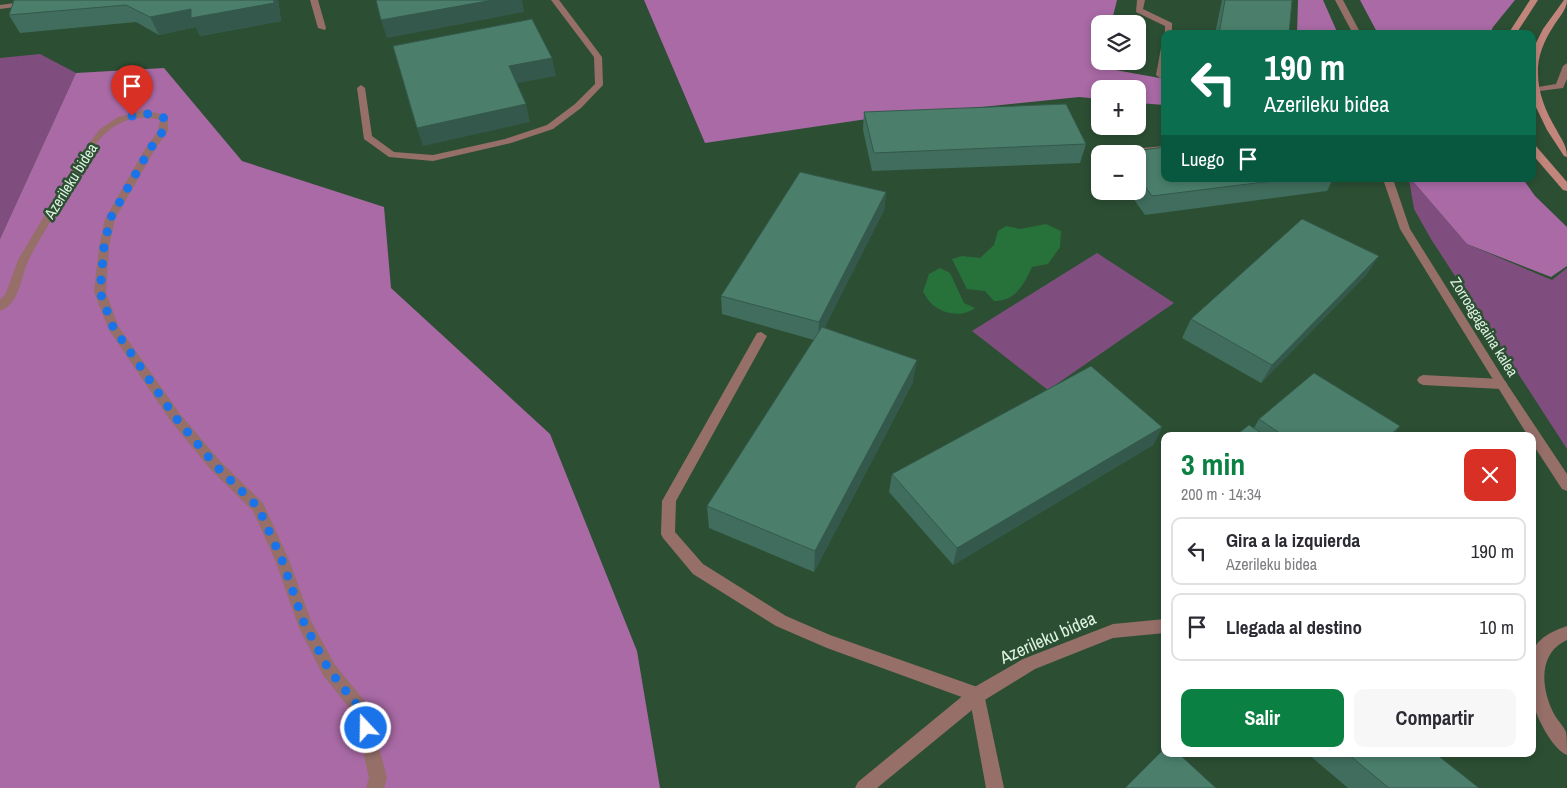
<!DOCTYPE html>
<html lang="es">
<meta charset="utf-8">
<style>
body{margin:0;font-family:"Archivo Narrow",sans-serif;background:#f7f7f7;color:#2b2b33;height:100vh;display:flex;flex-direction:column;font-size:19px;white-space:nowrap}
*{box-sizing:border-box;margin:0}
p{font-size:16px;color:#7c7c81}
.icon{flex:none;width:28px;height:28px;fill:none;stroke:currentColor;stroke-width:2;stroke-linecap:round;stroke-linejoin:round}
.map{position:relative;flex:1;overflow:hidden}
.details{position:absolute;left:1161px;top:432px;width:375px;height:325px;display:flex;flex-direction:column;background:#fff;border-radius:10px;box-shadow:0 2px 8px #0003}
.details>*{flex:none}
.top-card{position:absolute;left:1161px;top:30px;width:375px;height:152px;border-radius:10px;box-shadow:0 2px 8px #0003;background:#0b6e4f;color:#fff;overflow:hidden}
.tools{position:absolute;left:1091px;top:15px;display:grid;gap:10px}
.tools a{display:grid;place-items:center;width:55px;height:55px;border-radius:10px;background:#fff;box-shadow:0 2px 8px #0003;font-size:25px}
.pin{position:absolute;display:grid;place-items:center;width:42px;height:42px;color:#fff;margin:-51px -21px;border-radius:50% 50% 50% 0;rotate:-45deg;box-shadow:0 0 5px #0007}
.pin .icon{rotate:45deg}
.me{position:absolute;width:55px;margin:-28px;rotate:339deg;stroke-linejoin:round;filter:drop-shadow(0 0 4px #0008)}
.turn{display:flex;align-items:center;gap:18px;height:105px;padding:0 20px;font-size:22px}
.turn .icon{width:65px;height:65px;stroke-width:2.5}
.turn b{display:block;font-size:35px;line-height:42px}
.then{display:flex;align-items:center;height:48px;padding:0 20px;background:#0003;gap:10px;font-size:19px}
.round{display:grid;place-items:center;flex:none;width:52px;height:52px;border-radius:10px;background:#f7f7f7}
.headline{display:flex;align-items:center;justify-content:space-between;height:85px;padding:0 20px}
h1{font-size:30px;font-weight:800;line-height:38px;color:#0b8043}
.action{display:flex;gap:10px;margin-top:auto;padding:10px 20px}
.action a{flex:1;height:58px;border-radius:10px;background:#0b8043;color:#fff;font-size:20px;font-weight:800;line-height:58px;text-align:center}
.action a+a{background:#f7f7f7;color:#2b2b33}
ul{padding:0;list-style:none}
li{display:flex;align-items:center;gap:15px;height:68px;margin:0 10px 8px;padding:0 10px;border:2px solid #e1e1e2;border-radius:10px}
li div{flex:1}
li b{display:block;font-size:19px}
li em{font-style:normal}
.map>svg:first-child{display:block}
.green{fill:#804e7e}
.forest{fill:#a96aa5}
.water{fill:#27723a}
.lines{fill:none;stroke-linecap:round;stroke-linejoin:round}
.lane{fill:#966f69;fill-rule:evenodd}
.street{fill:#966f69;fill-rule:evenodd}
.secondary{fill:#c2857b;fill-rule:evenodd}
.wall{fill:#406d5d}
.shaded-wall{fill:#34594c}
.building{fill:#4b7f6c;stroke:#34594c}
.route{stroke:#1a73e8;stroke-width:9;stroke-dasharray:0 16.2}
.labels{text-anchor:middle;stroke-width:5;stroke-linejoin:round;paint-order:stroke}
.street-label{font-size:15px;fill:#def2e0;stroke:#2c4f33}
.near-street-label{font-size:18px;fill:#def2e0;stroke:#2c4f33}
</style>
<div class="map">
<svg width="1567" height="788" viewBox="0 0 1567 788">
<rect width="100%" height="100%" fill="#2c4f33"/>
<g class="green">
<path d="M40 54 76 73 0 239V58Z"/>
<path d="M1409 179H1411L1467 244 1552 280 1567 268V449L1431 239 1414 209Z"/>
<path d="M1097 253 1174 303 1048 390 972 331Z"/>
</g>
<g class="forest">
<path d="M644 0H1117L1111 24H1100L1099 67 1165 79V105L1138 103V89H1100V99L1079 97 867 119 705 143Z"/>
<path d="M1298 0H1323L1338 34H1297Z"/>
<path d="M1360 0H1515L1493 27 1490 34H1378Z"/>
<path d="M164 68 242 161 384 207 391 288 550 434 637 651 660 788H0V239L76 73Z"/>
<path d="M1411 179H1523L1535 196 1567 227V266L1551 277 1467 244Z"/>
</g>
<g class="water">
<path d="M1046 224 1061 231 1060 247 1048 264 1032 267C1024 284 1016 301 994 301L985 291 967 289 952 259 962 256 980 258 994 245 998 231 1006 226 1020 229Z"/>
<path d="M940 268 950 273 964 303 975 308C964 317 945 315 933 305 929 302 926 296 923 292L929 274Z"/>
</g>
<g class="lines">
<g class="lane">
<path d="M38 0H57L53 2 0 9V5Z"/>
<path d="M310 0H318L326 28 325 30 318 28Z"/>
<path d="M551 0H559L602 57 603 85 581 108 553 129 511 143 433 161 389 157 364 139 357 88 361 85 365 88 372 136 394 152 433 155 505 139 547 125 575 104 595 84 594 57Z"/>
<path d="M1137 0H1145L1143 9 1172 23V34H1165V36V26L1136 12Z"/>
<path d="M1165 45V71L1163 77 1160 78 1156 75 1161 48Z"/>
<path d="M1165 146V152L1138 154H1103L1108 151Z"/>
<path d="M761 332 767 336 676 501 675 532 703 564 786 616 830 635 983 689 1004 788H986L970 700 827 648 776 626 693 574 663 538 661 534 662 501 757 333Z"/>
<path d="M1423 375 1501 379 1505 381 1507 384 1505 387 1501 389 1423 385 1419 383 1417 380 1419 377Z"/>
</g>
<g class="street">
<path d="M1335 0H1343L1361 34H1353Z"/>
<path d="M1567 63V79L1563 88 1532 92V88L1556 84 1563 66Z"/>
<path d="M144 110 168 116V131L155 149 115 219 109 247 106 292 118 326 180 414 221 462 263 503 289 560 311 621 335 665 368 705 387 778 384 788H366L369 778 355 715 323 675 299 628 275 560 253 511 211 470 170 420 109 330 94 292 99 247 105 219 145 149 158 131 160 120C139 115 124 118 107 132 88 149 76 178 64 200 52 219 39 239 29 259 21 275 20 305 0 311V300L6 293 18 260 83 151 100 129 118 117Z"/>
<path d="M1383 179H1393L1410 229 1505 381 1567 474V491L1562 489 1532 443V436H1528L1400 229Z"/>
<path d="M1165 619V633L1113 638 1035 669 983 701 877 788H855L858 782 971 689 1023 659 1113 624Z"/>
<path d="M1567 626V640C1538 653 1541 687 1553 712 1556 719 1563 725 1566 732 1567 738 1567 749 1567 755 1553 750 1535 716 1533 701 1531 690 1530 665 1532 654 1536 638 1553 631 1567 626Z"/>
</g>
<g class="secondary">
<path d="M1530 0H1538L1516 34H1508Z"/>
<path d="M1564 0H1567C1567 10 1558 18 1553 27 1544 41 1537 57 1538 74 1538 93 1546 112 1556 129 1561 139 1567 145 1567 157L1564 156 1547 130 1534 103 1532 96V51L1543 29Z"/>
<path d="M1532 144 1535 145 1567 182V191L1563 190 1532 154Z"/>
</g>
</g>
<g class="wall">
<path d="M14 0H278L281 21 200 36 196 27 159 35 136 22 20 33 9 15Z"/>
<path d="M1222 0H1292L1289 34H1215Z"/>
<path d="M864 112 1086 144 1080 163 872 171 863 130Z"/>
<path d="M1165 147V179H1333L1327 191 1145 215 1128 191H1138V154H1119V153Z"/>
<path d="M886 192 884 210 824 328 913 382 814 572 709 528 707 506 814 340 722 314 721 296Z"/>
<path d="M1367 274 1261 383 1182 338 1191 319Z"/>
<path d="M1259 419 1400 426 1392 436H1235L1254 428Z"/>
<path d="M1162 427 1153 445 953 565 889 492 892 474Z"/>
<path d="M1308 754H1436L1479 788H1348Z"/>
</g>
<g class="shaded-wall">
<path d="M274 0H278L281 21 200 36 196 27 159 35 150 17 191 9Z"/>
<path d="M493 0H522L524 12 387 38 381 20Z"/>
<path d="M552 58 556 76 513 84 509 66Z"/>
<path d="M526 104 530 122 423 146 417 128Z"/>
<path d="M886 192 884 210 818 341 819 322Z"/>
<path d="M1379 256 1367 274 1261 383 1272 365Z"/>
<path d="M917 360 913 382 814 572 815 551Z"/>
<path d="M1400 426 1392 436H1389Z"/>
<path d="M1162 427 1153 445 953 565 957 548Z"/>
</g>
<g class="building">
<path d="M14 0H274V3L191 18V9L150 17 126 5 9 15Z"/>
<path d="M376 0H493L381 20Z"/>
<path d="M1225 0H1292L1289 34H1219Z"/>
<path d="M532 19 552 58 509 66 526 104 417 128 393 46Z"/>
<path d="M1066 104 1086 144 874 153 864 112Z"/>
<path d="M1165 147V179H1288L1152 196 1138 177V154H1120L1119 153Z"/>
<path d="M800 172 886 192 819 322 721 296Z"/>
<path d="M1302 219 1379 256 1272 365 1191 319Z"/>
<path d="M822 327 917 360 815 551 707 506Z"/>
<path d="M1091 366 1162 427 957 548 892 474Z"/>
<path d="M1314 373 1400 426 1389 436H1284L1259 419Z"/>
<path d="M1249 425 1266 436H1235Z"/>
<path d="M1165 748V754H1179L1216 788H1125Z"/>
<path d="M1348 754H1436L1479 788H1389Z"/>
</g>
<g class="lines">
<path class="route" d="M132 116 144 113 164 118 163 131 150 149 110 219 104 247 100 292 113 327 175 417 216 466 258 507 282 560 304 623 329 670 362 711 366 728"/>
</g>
<g class="labels">
<g class="street-label">
<text transform="translate(71 181) rotate(-58)" y="5">Azerileku bidea</text>
<text transform="translate(1484 327) rotate(58)" y="5">Zorroagagaina kalea</text>
</g>
<g class="near-street-label">
<text transform="translate(1048 638) rotate(-24)" y="6">Azerileku bidea</text>
</g>
</g>
</svg>
<div class="tools">
<a><svg class="icon" aria-label="layers" viewBox="0 0 24 24"><path d="M12 4l9 5-9 5-9-5zM3 14l9 5 9-5"/></svg></a>
<a>+</a>
<a>−</a>
</div>
<div class="pin" style="left:132px;top:116px;background:#d93025"><svg class="icon" aria-label="arrive" viewBox="0 0 24 24"><path d="M6 21V4h12l-3 4 3 4H6"/></svg></div>
<svg class="me" style="left:366px;top:728px" viewBox="-20 -20 40 40"><circle r="17" fill="#1a73e8" stroke="#fff" stroke-width="3"/><path d="M0-11L8 9 0 5-8 9z" fill="#fff"/></svg>
<div class="top-card">
<div class="turn"><svg class="icon" aria-label="left" viewBox="0 0 24 24"><path d="M17 20v-9H6M10 6l-5 5 5 5"/></svg><div><b>190 m</b>Azerileku bidea</div></div>
<div class="then">Luego<svg class="icon" aria-label="arrive" viewBox="0 0 24 24"><path d="M6 21V4h12l-3 4 3 4H6"/></svg></div>
</div>
<section class="details">
<div class="headline"><div><h1>3 min</h1><p>200 m · 14:34</p></div><a class="round" style="background:#d93025;color:#fff"><svg class="icon" aria-label="close" viewBox="0 0 24 24"><path d="M6 6l12 12M18 6L6 18"/></svg></a></div>
<ul>
<li><svg class="icon" aria-label="left" viewBox="0 0 24 24"><path d="M17 20v-9H6M10 6l-5 5 5 5"/></svg><div><b>Gira a la izquierda</b><p>Azerileku bidea</p></div><em>190 m</em></li>
<li><svg class="icon" aria-label="arrive" viewBox="0 0 24 24"><path d="M6 21V4h12l-3 4 3 4H6"/></svg><div><b>Llegada al destino</b></div><em>10 m</em></li>
</ul>
<div class="action"><a>Salir</a><a>Compartir</a></div>
</section>
</div>
